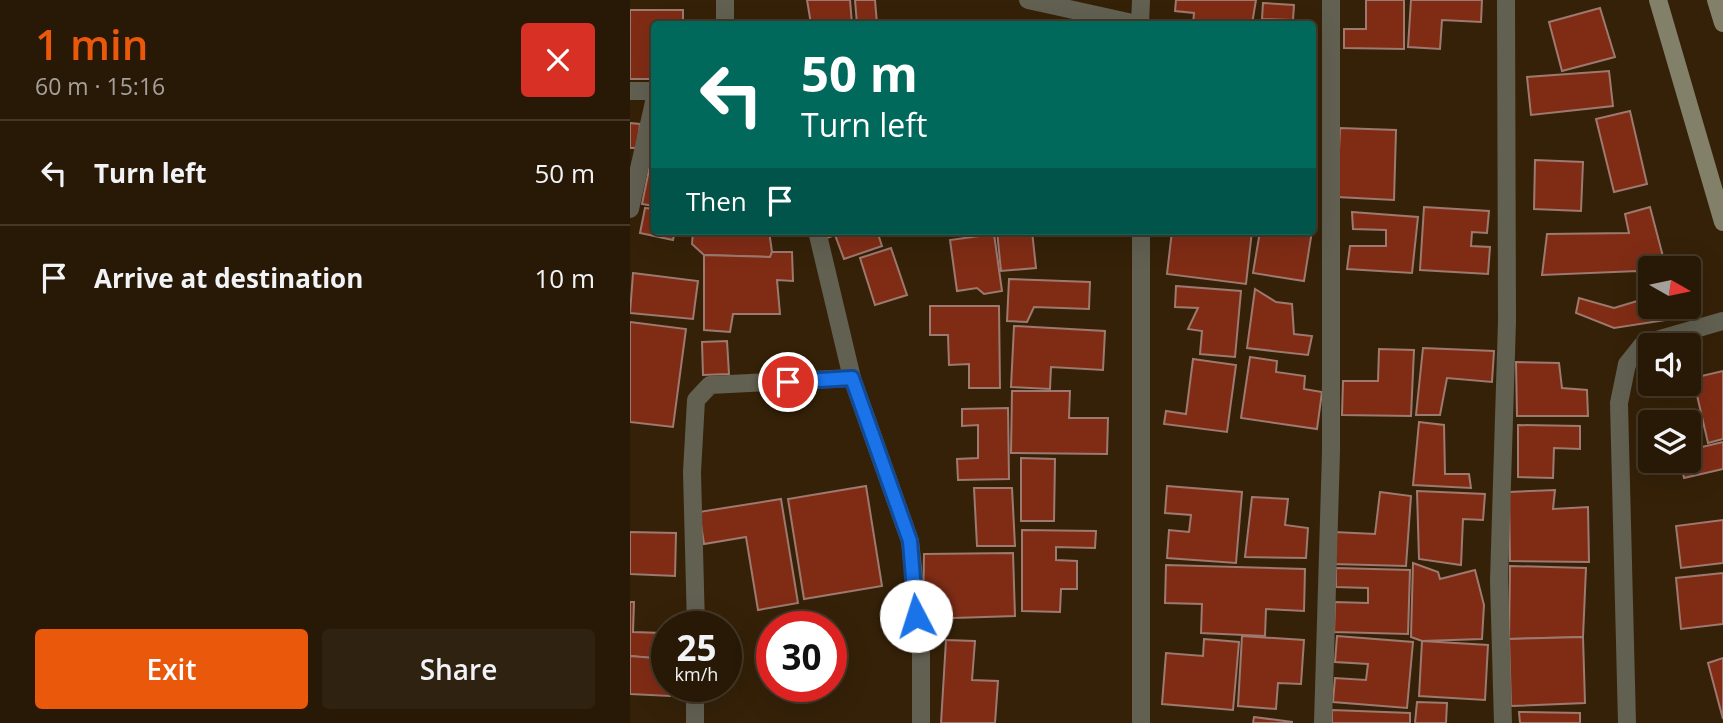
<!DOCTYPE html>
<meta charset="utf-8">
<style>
body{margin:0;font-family:"Open Sans",sans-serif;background:#302210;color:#f1f3f6;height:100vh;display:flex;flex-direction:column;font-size:26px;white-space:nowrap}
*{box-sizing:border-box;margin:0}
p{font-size:23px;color:#a5a09b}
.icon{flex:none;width:38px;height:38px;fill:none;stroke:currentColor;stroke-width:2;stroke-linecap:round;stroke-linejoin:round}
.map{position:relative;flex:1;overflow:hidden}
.drawer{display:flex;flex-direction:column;background:#281906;width:630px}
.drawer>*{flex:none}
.guide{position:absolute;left:21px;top:21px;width:665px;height:214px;border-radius:7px;box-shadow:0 7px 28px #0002,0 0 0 2px #443828;background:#00695c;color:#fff;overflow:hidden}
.needle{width:46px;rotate:99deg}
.buttons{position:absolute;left:1008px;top:256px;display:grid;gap:14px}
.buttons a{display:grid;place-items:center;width:63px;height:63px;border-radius:7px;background:#281906;box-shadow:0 7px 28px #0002,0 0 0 2px #443828;font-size:35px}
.speed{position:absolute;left:21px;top:611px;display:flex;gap:14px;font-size:35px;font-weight:700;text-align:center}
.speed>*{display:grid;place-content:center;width:91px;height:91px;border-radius:50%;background:#281906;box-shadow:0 7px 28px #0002,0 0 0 2px #443828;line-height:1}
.speed small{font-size:18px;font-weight:400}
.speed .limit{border:10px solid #d22;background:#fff;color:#111}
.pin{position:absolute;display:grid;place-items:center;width:60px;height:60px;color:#fff;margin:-30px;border:4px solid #fff;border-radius:50%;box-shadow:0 2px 7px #0007}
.me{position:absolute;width:77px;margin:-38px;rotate:355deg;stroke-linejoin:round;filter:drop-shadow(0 0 5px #0008)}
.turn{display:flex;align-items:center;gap:24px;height:147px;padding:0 35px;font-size:32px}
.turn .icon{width:91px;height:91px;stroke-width:2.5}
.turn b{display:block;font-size:49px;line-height:60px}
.then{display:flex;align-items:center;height:66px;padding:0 35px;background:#0003;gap:14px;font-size:26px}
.round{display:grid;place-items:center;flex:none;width:74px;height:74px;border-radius:7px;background:#302210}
.headline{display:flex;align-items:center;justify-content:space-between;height:119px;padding:0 35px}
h1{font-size:42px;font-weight:600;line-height:52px;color:#ea580c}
.button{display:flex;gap:14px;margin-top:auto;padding:14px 35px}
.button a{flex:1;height:80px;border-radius:7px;background:#ea580c;color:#fff;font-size:28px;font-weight:600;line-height:80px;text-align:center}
.button a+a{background:#302210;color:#f1f3f6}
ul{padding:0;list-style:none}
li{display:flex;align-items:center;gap:21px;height:105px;padding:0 35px;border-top:2px solid #443828}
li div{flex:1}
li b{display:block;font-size:26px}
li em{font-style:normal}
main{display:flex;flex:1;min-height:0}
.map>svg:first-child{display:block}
.building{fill:#802c15;stroke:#9d796f;stroke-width:2}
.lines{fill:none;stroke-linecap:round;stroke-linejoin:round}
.street{stroke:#626051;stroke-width:18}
.secondary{stroke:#838069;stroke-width:18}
.route-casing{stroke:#114b97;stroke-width:18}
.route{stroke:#1a73e8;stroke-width:12}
</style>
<main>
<section class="drawer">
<div class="headline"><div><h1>1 min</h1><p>60 m · 15:16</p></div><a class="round" style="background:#d93025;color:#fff"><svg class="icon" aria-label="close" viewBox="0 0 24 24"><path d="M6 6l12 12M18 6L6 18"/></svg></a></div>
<ul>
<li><svg class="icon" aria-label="left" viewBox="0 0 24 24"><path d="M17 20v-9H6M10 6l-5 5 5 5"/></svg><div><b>Turn left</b></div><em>50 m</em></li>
<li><svg class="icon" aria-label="arrive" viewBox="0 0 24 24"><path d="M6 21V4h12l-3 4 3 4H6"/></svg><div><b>Arrive at destination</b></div><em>10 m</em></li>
</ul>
<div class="button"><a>Exit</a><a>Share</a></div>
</section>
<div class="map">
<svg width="1093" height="723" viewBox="0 0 1093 723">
<rect width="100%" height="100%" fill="#352108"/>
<g class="building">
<path d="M177 0H220L222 24H181Z"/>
<path d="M225 0H245L247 24H227Z"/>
<path d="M546 0H626L622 24H545L546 22 563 24 564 13 545 11Z"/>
<path d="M736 0H774V49L714 48V29H736Z"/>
<path d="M781 0H852L851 22 812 20 810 49 778 47Z"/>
<path d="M633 3 664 5 663 20 632 19Z"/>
<path d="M970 8 985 57 932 71 919 22Z"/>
<path d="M0 10H53V24H24V79H0Z"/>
<path d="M979 71 983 106 901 115 897 77Z"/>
<path d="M1000 111 1017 184 984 192 966 119Z"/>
<path d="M0 123 10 124 7 148H0Z"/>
<path d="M710 128 766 130 764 200 707 197Z"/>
<path d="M682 129 687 130 682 165Z"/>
<path d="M22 155 24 156V206L12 204Z"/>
<path d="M905 160 953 162 951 211 904 209Z"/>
<path d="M794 207 859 211 857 233 842 232 841 246 860 247 858 274 790 270Z"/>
<path d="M1020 207 1036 268H1020V275L1009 277 1008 271 912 275 917 234 999 233 995 214Z"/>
<path d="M15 208 24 209V231H45L43 240 10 233Z"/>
<path d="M722 212 788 217 782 273 717 269 720 246H756V230L723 229Z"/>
<path d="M63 231H139L142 252 140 257 74 255 62 244Z"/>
<path d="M179 231H247L252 246 214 259 205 235 183 243Z"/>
<path d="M367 231H402L406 268 371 271Z"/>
<path d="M542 231H622L616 284 537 274Z"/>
<path d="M630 231H682L674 281 623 273Z"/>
<path d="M364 234 372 291 354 294 347 288 327 291 320 240Z"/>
<path d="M261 248 277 295 245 305 230 258Z"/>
<path d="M142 252H162L163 281 147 280 150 314H103L100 332 74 330V255L140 257Z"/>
<path d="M3 273 68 281 63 319 0 313Z"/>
<path d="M1020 275V306H1046L1049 318 984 328 946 313 949 298 984 308 1014 299 1009 277Z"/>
<path d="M379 279 460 282 459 309 404 307 397 322 377 321Z"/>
<path d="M546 286 611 291 605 357 570 354 572 331 558 329 568 308 545 307Z"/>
<path d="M625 289 646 302 662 304 664 334 682 336 678 355 617 348Z"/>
<path d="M300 306H369L370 388H339V364L319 365 318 335H300Z"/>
<path d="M0 322 56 329 43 427 0 422Z"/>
<path d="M384 326 475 331 473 370 421 367 420 389 381 387Z"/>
<path d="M97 341 99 374 73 375 72 342Z"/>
<path d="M793 348 864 351 862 382 817 378 810 415H786Z"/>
<path d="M749 349 784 350 781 416 712 415 713 381H748Z"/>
<path d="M620 357 647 361 646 372 675 376 674 389 692 392 687 429 611 418Z"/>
<path d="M563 359 606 365 597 432 534 424 536 411 556 414Z"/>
<path d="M886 362 929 363 932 388 957 390 958 416H887Z"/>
<path d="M1093 371V439L1078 443 1063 378Z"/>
<path d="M382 391H440L439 418H478L477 454 381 453Z"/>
<path d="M378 408 379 479 328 480 327 459 348 458V425L332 426V409Z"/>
<path d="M789 422 814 425 815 474H839L841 488 783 485Z"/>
<path d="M888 425 950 426V449L924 448 923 478 888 477Z"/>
<path d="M1093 442V469L1054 478 1050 460H1059V450Z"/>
<path d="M391 458 425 459 424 521H391Z"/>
<path d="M236 486 252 586 174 599 158 499Z"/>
<path d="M537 486 612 492 606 563 537 558 539 530 559 532 561 515 535 513Z"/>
<path d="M344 488H382L385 546H347Z"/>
<path d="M925 490 923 509 958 507 959 562 880 561 879 492Z"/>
<path d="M787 491 855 494 853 520 833 519 831 565 789 559Z"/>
<path d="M750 492 781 496 776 566 703 564 705 532 745 534Z"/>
<path d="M622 497 658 499 655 525 678 528 676 558 615 557Z"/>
<path d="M151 499 168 603 128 610 116 537 74 544 69 512Z"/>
<path d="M1093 520V563L1051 568 1046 526Z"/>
<path d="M392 530 466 531 465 548 426 547V560L447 561V589H431L430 612 392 611Z"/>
<path d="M0 532 46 533 45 576 0 574Z"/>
<path d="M383 553 385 616 293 619 294 554Z"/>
<path d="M783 563 808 572 810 579 845 570 854 605 852 639 792 641 781 637Z"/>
<path d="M536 565 675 569 674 611 636 609 635 636 571 633 572 604 535 603Z"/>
<path d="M880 566 956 568 953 637 879 639Z"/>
<path d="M706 568 780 570 778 634 704 632 705 602 738 603V588L706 587Z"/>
<path d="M1093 573V624L1051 629 1046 578Z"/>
<path d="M0 602H4L3 632 32 633 31 659 0 656Z"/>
<path d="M612 636 674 640 671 684 648 683 646 709 608 706Z"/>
<path d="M707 636 783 642 777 708 703 702 705 678 736 680 738 664 705 662Z"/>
<path d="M953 637 955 703 881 706 879 639Z"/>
<path d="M574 639 609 642 603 710 532 704 536 653 573 656Z"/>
<path d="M316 640 345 641 342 680 368 681 365 723H311Z"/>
<path d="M792 641 858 645 855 700 789 696Z"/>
<path d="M0 656 37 659 40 696 0 694Z"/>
<path d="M1093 658V719L1078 663Z"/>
<path d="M787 702 817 703 816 723H785Z"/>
<path d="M702 710 780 713V723H702Z"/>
<path d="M889 712 950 713V723H890Z"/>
<path d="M624 717 662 722V723H623Z"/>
</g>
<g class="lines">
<g class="street">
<path d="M95 0V24"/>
<path d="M398 0 507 24"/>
<path d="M510 24 511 0"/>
<path d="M0 91H24"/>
<path d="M0 209 24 102"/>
<path d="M187 231 222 378 280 541 291 641V723"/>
<path d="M66 626 62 472 66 400 80 385 222 378"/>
<path d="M65 723V686"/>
<path d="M511 723V231"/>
<path d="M693 723 701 452V0"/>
<path d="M873 723 869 580 877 321 876 0"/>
<path d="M997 723 989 403 997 364 1013 344 1093 321"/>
</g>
<g class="secondary">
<path d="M1028 0 1093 222"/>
<path d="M1086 0 1093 23"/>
</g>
</g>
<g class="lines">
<defs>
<path id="route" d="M158 382 222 378 280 541 286 616"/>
</defs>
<use href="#route" class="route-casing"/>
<use href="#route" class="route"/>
</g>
</svg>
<div class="buttons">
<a><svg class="needle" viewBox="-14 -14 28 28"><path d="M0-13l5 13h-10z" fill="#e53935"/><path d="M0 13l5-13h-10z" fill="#a5a09b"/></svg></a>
<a><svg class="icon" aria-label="sound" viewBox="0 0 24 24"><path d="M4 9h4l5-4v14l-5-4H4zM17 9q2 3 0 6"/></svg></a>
<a><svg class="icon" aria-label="layers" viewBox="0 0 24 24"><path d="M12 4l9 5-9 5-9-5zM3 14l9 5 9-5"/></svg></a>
</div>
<div class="speed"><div>25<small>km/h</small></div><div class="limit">30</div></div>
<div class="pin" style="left:158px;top:382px;background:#d93025"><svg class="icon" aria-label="arrive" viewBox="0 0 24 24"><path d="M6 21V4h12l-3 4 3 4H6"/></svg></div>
<svg class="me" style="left:286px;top:616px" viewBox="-20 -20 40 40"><circle r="19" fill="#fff"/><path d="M0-13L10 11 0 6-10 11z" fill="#1a73e8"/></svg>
<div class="guide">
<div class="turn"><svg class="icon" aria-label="left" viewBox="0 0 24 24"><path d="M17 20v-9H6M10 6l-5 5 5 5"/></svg><div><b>50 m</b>Turn left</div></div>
<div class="then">Then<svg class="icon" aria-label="arrive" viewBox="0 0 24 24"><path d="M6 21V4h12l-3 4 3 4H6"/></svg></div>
</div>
</div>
</main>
